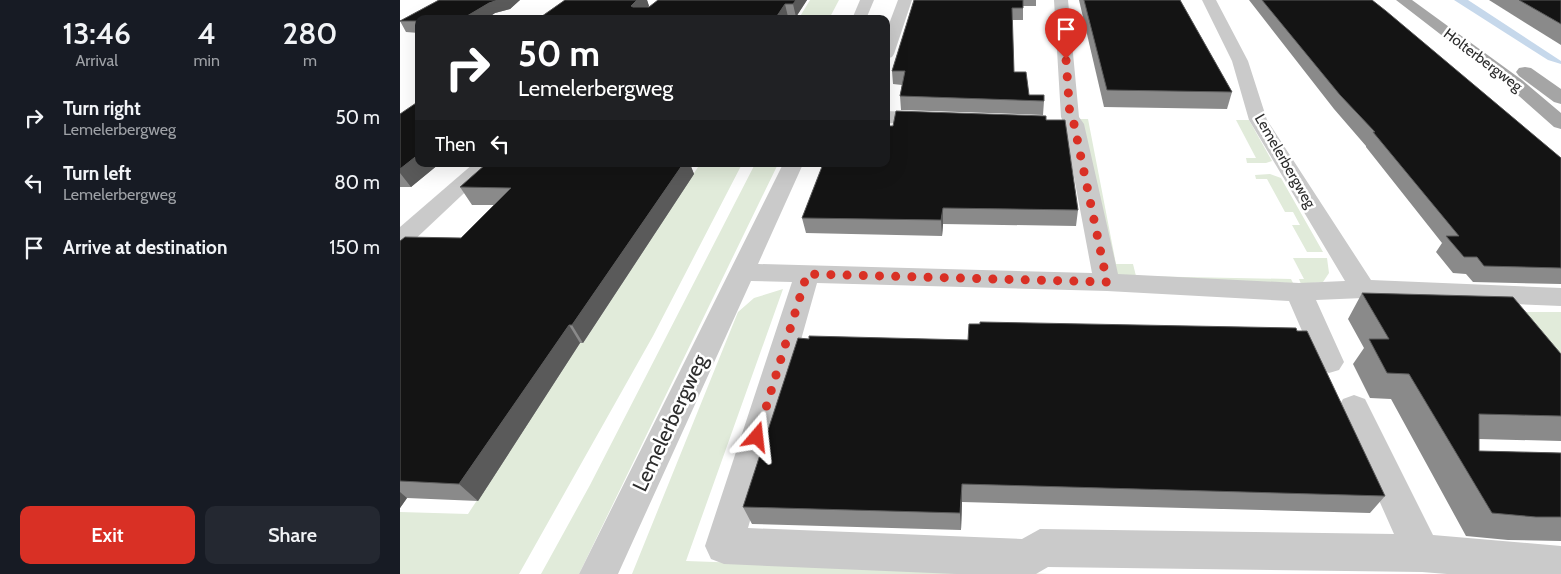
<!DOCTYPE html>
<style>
body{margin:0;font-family:Cabin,sans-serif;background:#242831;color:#f1f3f6;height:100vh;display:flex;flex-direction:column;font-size:19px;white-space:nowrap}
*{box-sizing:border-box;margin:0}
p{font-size:16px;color:#9ea1a6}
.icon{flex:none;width:28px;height:28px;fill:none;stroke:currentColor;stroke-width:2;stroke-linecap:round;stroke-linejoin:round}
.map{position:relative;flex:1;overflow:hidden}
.drawer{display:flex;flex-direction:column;background:#171b24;width:400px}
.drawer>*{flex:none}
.hud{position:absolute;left:15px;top:15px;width:475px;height:152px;border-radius:10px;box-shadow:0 5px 20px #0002;background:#202124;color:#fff;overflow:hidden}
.pin{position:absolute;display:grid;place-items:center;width:42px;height:42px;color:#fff;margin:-51px -21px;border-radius:50% 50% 50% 0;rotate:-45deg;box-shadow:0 0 5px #0007}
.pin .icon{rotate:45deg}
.me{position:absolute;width:55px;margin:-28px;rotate:17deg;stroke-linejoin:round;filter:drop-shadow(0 0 4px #0008)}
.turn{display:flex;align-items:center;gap:18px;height:105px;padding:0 20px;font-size:22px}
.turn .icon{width:65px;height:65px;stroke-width:2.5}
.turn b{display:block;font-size:35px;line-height:42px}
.then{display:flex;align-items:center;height:48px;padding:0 20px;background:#0003;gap:10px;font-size:19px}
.eta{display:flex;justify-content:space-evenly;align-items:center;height:85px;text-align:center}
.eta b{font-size:30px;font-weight:600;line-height:35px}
.action{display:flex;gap:10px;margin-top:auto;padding:10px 20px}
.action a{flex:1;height:58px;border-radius:10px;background:#d93025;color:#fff;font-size:20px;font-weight:600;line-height:58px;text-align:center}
.action a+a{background:#242831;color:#f1f3f6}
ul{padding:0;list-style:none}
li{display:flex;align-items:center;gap:15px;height:65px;padding:0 20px}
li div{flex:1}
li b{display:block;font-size:19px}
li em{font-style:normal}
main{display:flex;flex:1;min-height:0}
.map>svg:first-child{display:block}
.green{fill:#e1ebda}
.water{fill:#c6d8eb}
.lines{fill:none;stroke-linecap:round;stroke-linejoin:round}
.minor{fill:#cacaca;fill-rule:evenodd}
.major{fill:#a5a5a5;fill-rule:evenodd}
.wall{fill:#8a8a8a}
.shaded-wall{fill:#5a5a5a}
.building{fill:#141414;stroke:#5a5a5a}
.route{stroke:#d93025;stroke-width:9;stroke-dasharray:0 16.2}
.labels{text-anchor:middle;stroke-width:5;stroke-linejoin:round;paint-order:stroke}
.far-street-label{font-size:15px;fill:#2d2d2d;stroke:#fff}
.near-street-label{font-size:21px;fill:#2d2d2d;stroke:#fff}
</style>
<main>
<section class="drawer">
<div class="eta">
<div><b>13:46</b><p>Arrival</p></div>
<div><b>4</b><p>min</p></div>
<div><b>280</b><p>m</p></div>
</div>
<ul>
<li><svg class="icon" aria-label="right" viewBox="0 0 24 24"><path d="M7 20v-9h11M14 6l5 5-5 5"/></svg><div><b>Turn right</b><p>Lemelerbergweg</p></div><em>50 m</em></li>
<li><svg class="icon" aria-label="left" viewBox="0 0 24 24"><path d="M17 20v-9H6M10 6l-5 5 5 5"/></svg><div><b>Turn left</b><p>Lemelerbergweg</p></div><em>80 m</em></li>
<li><svg class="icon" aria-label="arrive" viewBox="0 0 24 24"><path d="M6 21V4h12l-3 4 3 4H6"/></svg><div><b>Arrive at destination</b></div><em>150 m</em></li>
</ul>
<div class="action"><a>Exit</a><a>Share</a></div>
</section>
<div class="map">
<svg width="1161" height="574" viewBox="0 0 1161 574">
<rect width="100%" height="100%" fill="#fff"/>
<g class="green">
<path d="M410 0H439L429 19H396L399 18Z"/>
<path d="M677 119H688L716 264H733L736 276 891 279 893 283 718 278Z"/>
<path d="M836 120H849L872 161 866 163H847L846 158H856Z"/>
<path d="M300 164H342L253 336 119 574H0V512L68 514 165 366 124 341 183 343Z"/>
<path d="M355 164H378L179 574H141L190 485Z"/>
<path d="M870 174 881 178 923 252H907L892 225H900L893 212H885L867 179H856L855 175Z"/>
<path d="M893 258H927L929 273 923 282 901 284 899 279H904Z"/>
<path d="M383 289 286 561 650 574H232L338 312 354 298Z"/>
<path d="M1124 312H1161V355Z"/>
</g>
<path class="water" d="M1054 0H1068L1161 61V64L1148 60Z"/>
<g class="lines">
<g class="minor">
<path d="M460 0H474L466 19H452Z"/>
<path d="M498 0H512L494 54 492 57 486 59V32Z"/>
<path d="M654 0H668L679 117 684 124 718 274 899 283 945 281 849 120 832 61 802 0H816L848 61 867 120 971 280 1161 288V306L963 298 916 300 944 362 939 370 929 373 919 370 889 301 707 291 417 283 348 528 622 539 640 529 994 534 938 408 943 399 954 395 965 399 1033 535 1161 546V574H1047L1022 572 648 567 636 574H556L324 564 311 559 305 546 392 282 351 281 218 574H179L383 164H403L358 264 692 273 664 124 661 117Z"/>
<path d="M486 111 531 113 538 115 540 119 538 123 531 125 486 123Z"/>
<path d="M73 164H95L9 245 0 248V227Z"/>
</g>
<g class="major">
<path d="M996 0H1012L1122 80 1161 113V129L1154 127 1110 88Z"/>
<path d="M1125 67 1131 68 1161 89V104L1154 102 1119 76 1116 72 1119 68Z"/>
</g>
</g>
<g class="wall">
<path d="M39 0H120L110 9 95 13 86 19H19V33L6 32 0 21Z"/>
<path d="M165 0H247L249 6 248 7H249L258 0H407L396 17H388L387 19H138Z"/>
<path d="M514 0H636V6H623V20H612L614 72 629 95 644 101 643 115 501 110 500 96 502 85 493 84 492 71Z"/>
<path d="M679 0H780L832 92 827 109 704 107Z"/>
<path d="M849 0H972L1161 158V284L1073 282 1066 274 1053 273 1036 252 1042 243 966 147V146L934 109Z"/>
<path d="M1089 0H1161V45Z"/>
<path d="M0 114 19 164H39L11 187H0Z"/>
<path d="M646 120 678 210 676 226 543 224 542 236 406 233 402 218 493 126Z"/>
<path d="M86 164H290L294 174 183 343H180L78 501 7 498 0 508V241L61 238 94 205H72L60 187Z"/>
<path d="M962 293 1161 354V441L1079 439V451L1161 453V541L1108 540 1066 536 991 399 970 398 953 364 964 348 948 319Z"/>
<path d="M580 324 985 496 970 513 562 502 561 530 352 524 343 507 568 340Z"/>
</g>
<g class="shaded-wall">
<path d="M98 0H120L110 9 95 13 86 19H62L89 3Z"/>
<path d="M237 0H247L249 6 236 19 231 6Z"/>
<path d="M396 0H407L396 17 393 4Z"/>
<path d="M385 4 388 17 387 19H375Z"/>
<path d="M19 154V164H39L11 187 0 173V169Z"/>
<path d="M283 164H290L294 174 183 343 172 325Z"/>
<path d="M543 208V224L542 236 541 220Z"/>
<path d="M169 325 180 343 78 501 59 484Z"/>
<path d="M562 484V502L561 530 560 513Z"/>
<path d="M0 492 7 498 0 508Z"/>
</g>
<g class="building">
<path d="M39 0H98L89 3 62 19H19V21H0Z"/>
<path d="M165 0H237L231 6 233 7H249L258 0H396L393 4H385L375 19H138Z"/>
<path d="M514 0H623V8H612L614 72H626L629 95H644V101L500 96 505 71H492Z"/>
<path d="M684 0H780L832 92 707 90Z"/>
<path d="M862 0H972L986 11 1161 158V268L1084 266 1077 257H1064L1046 236H1059L973 132H975L940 95Z"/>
<path d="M1119 0H1161V24Z"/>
<path d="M19 101V154L0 169V114Z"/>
<path d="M496 111 646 116V120H665L678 210 543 208 541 220 402 218 423 164H486V126H493Z"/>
<path d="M86 164H283L172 325H169L59 484 0 481V241L5 237 61 238 111 188 60 187Z"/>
<path d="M962 293 1113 297 1161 354V416L1079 414V451L1161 453V517H1136L1092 513 1009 374 987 373 969 339H989Z"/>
<path d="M580 322 896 328 897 331H907L985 496 562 484 560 513 343 507 398 338 409 339V336L568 340 569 324H580Z"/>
</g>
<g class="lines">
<path class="route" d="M357 437 407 274 707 282 674 124 670 117 666 59"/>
</g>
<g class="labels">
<g class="far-street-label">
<text transform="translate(1083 60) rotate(37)" y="5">Holterbergweg</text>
<text transform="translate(885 161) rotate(60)" y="5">Lemelerbergweg</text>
</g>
<g class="near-street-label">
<text transform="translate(270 423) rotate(-65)" y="7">Lemelerbergweg</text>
</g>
</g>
</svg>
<div class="pin" style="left:666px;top:59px;background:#d93025"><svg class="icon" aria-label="arrive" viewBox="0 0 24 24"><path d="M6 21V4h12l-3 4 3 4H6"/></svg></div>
<svg class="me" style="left:357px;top:437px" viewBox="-20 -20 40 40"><path d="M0-17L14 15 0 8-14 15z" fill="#d93025" stroke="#fff" stroke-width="4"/></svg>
<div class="hud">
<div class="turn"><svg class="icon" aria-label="right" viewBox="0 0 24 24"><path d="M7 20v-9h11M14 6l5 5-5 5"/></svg><div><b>50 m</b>Lemelerbergweg</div></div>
<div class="then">Then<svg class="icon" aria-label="left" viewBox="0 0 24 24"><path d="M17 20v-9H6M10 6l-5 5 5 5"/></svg></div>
</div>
</div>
</main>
